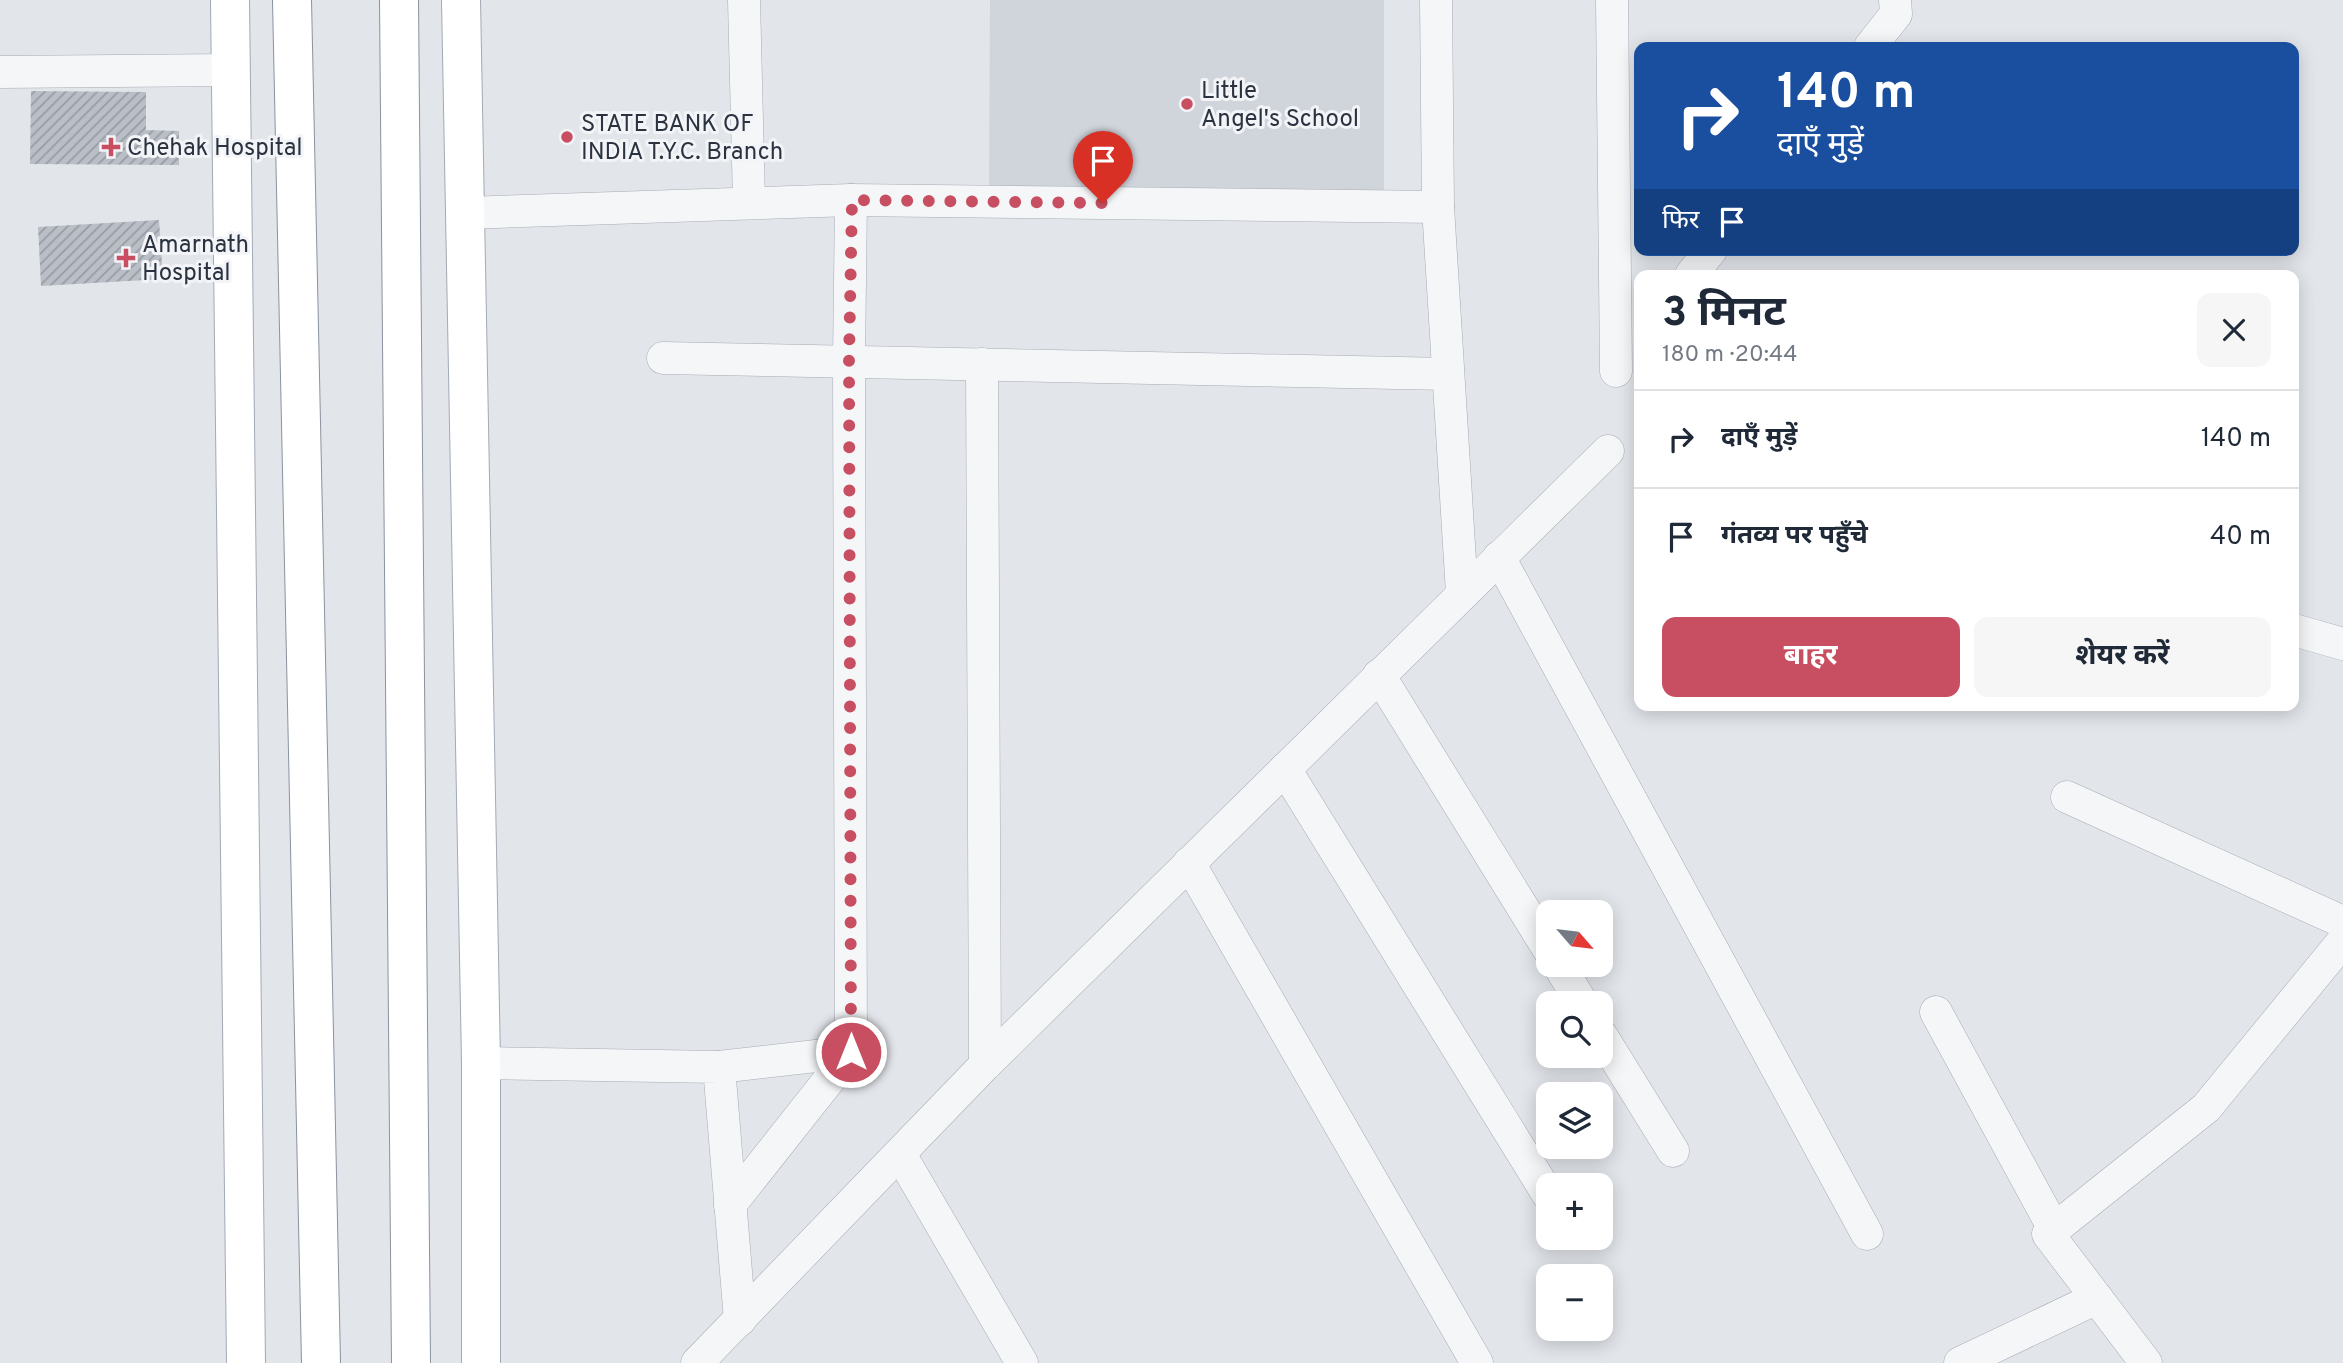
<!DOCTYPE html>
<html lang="hi">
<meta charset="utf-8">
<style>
body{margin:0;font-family:Overpass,"Noto Sans Devanagari",sans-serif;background:#f6f6f7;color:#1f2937;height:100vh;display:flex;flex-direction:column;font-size:26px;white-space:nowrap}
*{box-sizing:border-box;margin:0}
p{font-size:23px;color:#747a83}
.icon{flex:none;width:38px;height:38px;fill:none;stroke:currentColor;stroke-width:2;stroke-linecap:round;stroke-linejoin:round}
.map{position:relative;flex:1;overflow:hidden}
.details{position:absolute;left:1634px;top:270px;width:665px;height:441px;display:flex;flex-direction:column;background:#fff;border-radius:14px;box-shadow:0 4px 18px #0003}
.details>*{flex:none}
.guide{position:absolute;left:1634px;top:42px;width:665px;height:214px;border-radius:14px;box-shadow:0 4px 18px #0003;background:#1a4fa0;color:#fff;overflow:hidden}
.needle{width:46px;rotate:118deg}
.buttons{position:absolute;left:1536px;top:900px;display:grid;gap:14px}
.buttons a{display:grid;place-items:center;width:77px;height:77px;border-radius:14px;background:#fff;box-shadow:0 4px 18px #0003;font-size:35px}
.pin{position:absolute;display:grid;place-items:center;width:60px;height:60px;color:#fff;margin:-72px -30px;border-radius:50% 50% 50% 0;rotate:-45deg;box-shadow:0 0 7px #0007}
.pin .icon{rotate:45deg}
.me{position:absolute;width:77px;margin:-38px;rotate:0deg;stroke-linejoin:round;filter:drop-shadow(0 0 5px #0008)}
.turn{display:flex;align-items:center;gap:24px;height:147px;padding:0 28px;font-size:32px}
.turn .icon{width:91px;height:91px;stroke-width:2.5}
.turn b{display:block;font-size:49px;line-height:60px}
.then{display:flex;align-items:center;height:66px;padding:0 28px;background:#0003;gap:14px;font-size:26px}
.round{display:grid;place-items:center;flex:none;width:74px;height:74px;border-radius:14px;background:#f6f6f7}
.headline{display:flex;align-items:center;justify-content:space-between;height:119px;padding:0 28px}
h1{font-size:42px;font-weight:700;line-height:52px}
.button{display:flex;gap:14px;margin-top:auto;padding:14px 28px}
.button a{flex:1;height:80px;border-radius:14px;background:#c74f61;color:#fff;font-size:28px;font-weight:700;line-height:80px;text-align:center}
.button a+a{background:#f6f6f7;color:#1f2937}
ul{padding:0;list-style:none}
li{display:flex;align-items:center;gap:21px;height:98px;padding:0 28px;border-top:2px solid #e0e1e3}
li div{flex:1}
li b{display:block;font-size:26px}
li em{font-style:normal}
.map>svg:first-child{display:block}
.built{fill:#d0d4db}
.building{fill:url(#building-hatch)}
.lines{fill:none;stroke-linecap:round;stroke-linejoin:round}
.street-casing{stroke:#a7acb4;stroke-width:33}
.primary-casing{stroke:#a2aab5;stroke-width:40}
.highway-casing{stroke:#8a939f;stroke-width:40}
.street{stroke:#f5f6f8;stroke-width:32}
.primary{stroke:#fff;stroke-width:38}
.highway{stroke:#fff;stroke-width:38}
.route{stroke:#c74f61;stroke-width:12;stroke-dasharray:0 21.6}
.poi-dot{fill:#c74f61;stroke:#f2f4f7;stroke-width:2.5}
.labels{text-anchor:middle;stroke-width:6;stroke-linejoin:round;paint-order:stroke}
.poi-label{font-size:24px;fill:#2b3341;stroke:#f2f4f7;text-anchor:start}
</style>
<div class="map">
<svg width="2343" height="1363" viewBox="0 0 2343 1363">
<defs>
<pattern id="building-hatch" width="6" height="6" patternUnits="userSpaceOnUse" patternTransform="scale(1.75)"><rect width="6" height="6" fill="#babec6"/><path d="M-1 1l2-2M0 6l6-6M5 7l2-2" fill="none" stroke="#979ba2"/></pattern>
</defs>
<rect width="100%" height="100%" fill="#e2e5ea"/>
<path class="built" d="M990 0H1384V211L989 208Z"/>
<g class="building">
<path d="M31 91 146 92V130L179 131V165L30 164Z"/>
<path d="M159 220 163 279 41 286 38 227Z"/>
</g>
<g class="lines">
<defs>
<g id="street">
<path d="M744 0 749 201"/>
<path d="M1436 0 1438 207 1462 593"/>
<path d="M1612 0 1616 371"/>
<path d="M1870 47 1896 14 1895 0"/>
<path d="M0 72 230 70"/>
<path d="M467 213 851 200 1438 207"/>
<path d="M1691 275 1711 250"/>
<path d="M663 358 1448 374"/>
<path d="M982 364 985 1065"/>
<path d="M1499 557 1867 1234"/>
<path d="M2294 630 2343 644"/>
<path d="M1379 675 1549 950"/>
<path d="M1285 769 1549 1196"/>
<path d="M2067 797 2343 922"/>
<path d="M1189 863 1477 1363"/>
<path d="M1558 964 1582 1003"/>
<path d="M1936 1012 2054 1229"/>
<path d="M1601 1035 1673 1151"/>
<path d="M481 1063 719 1067 740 1320"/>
<path d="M719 1067 851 1052"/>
<path d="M900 1154 1022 1363"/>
<path d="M730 1205 851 1052 849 361 851 200"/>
<path d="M697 1363 985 1065 1608 451"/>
<path d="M1960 1363 2097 1298"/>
<path d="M2146 1363 2048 1234 2206 1108 2343 941"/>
</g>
<g id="primary">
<path d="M230 0 246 1363"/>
<path d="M461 0 481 1063V1363"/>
</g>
<g id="highway">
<path d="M292 0 321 1363"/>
<path d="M399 0 411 1363"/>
</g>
</defs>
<use href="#street" class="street-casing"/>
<use href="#primary" class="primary-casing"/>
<use href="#highway" class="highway-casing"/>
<use href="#street" class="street"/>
<use href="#primary" class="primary"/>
<use href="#highway" class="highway"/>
</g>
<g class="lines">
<path class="route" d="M851 1052 849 361 852 200 1103 203"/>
</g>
<g class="poi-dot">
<circle cx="1187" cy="104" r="7"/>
<circle cx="567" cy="137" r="7"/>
<path d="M107.5 136.5h7v7h7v7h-7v7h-7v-7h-7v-7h7z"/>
<path d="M122.5 247.5h7v7h7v7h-7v7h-7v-7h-7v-7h7z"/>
</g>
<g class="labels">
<g class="poi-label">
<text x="1201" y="98">Little<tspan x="1201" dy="28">Angel's School</tspan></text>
<text x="581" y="131">STATE BANK OF<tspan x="581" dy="28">INDIA T.Y.C. Branch</tspan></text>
<text x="127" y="155">Chehak Hospital</text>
<text x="142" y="252">Amarnath<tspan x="142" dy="28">Hospital</tspan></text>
</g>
</g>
</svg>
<div class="buttons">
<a><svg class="needle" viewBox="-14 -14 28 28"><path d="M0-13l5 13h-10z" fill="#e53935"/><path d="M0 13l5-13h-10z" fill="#747a83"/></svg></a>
<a><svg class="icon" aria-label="search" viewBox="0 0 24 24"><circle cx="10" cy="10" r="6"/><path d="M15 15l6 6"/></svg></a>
<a><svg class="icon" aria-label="layers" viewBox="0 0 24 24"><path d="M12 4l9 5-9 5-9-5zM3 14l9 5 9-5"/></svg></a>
<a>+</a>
<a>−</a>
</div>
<div class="pin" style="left:1103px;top:203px;background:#d93025"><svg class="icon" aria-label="arrive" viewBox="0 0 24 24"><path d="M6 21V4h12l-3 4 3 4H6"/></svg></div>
<svg class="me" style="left:851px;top:1052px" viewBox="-20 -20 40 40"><circle r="17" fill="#c74f61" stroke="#fff" stroke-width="3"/><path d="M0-11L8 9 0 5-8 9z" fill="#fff"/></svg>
<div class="guide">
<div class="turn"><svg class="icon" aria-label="right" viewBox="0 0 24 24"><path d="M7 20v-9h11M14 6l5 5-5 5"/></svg><div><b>140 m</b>दाएँ मुड़ें</div></div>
<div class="then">फिर<svg class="icon" aria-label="arrive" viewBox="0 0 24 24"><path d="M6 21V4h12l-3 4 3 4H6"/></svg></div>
</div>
<section class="details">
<div class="headline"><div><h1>3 मिनट</h1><p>180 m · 20:44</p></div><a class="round"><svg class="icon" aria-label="close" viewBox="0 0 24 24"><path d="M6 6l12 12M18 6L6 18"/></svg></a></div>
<ul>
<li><svg class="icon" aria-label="right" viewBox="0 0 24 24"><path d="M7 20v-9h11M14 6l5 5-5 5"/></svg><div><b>दाएँ मुड़ें</b></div><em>140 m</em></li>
<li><svg class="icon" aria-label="arrive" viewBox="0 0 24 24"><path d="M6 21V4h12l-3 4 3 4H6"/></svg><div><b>गंतव्य पर पहुँचे</b></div><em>40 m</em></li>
</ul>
<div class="button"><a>बाहर</a><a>शेयर करें</a></div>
</section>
</div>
